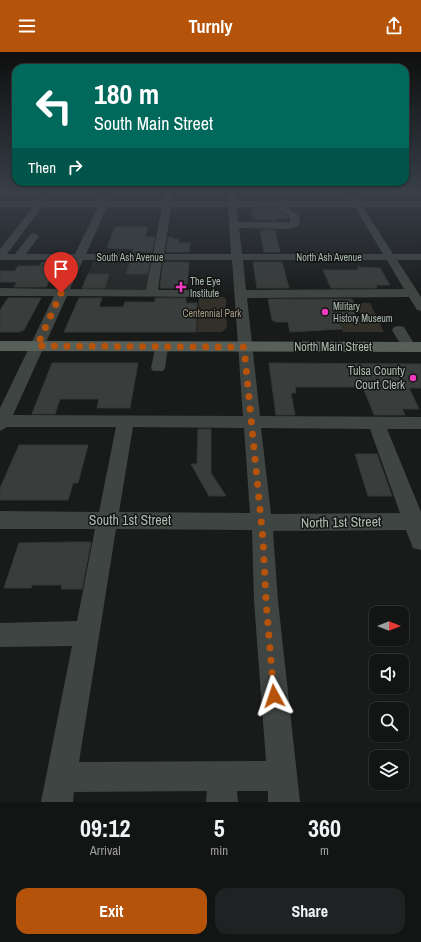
<!DOCTYPE html>
<style>
body{margin:0;font-family:"Archivo Narrow",sans-serif;background:#202122;color:#f1f3f6;height:100vh;display:flex;flex-direction:column;font-size:15px;white-space:nowrap}
*{box-sizing:border-box;margin:0}
p{font-size:13px;color:#9d9ea0}
.icon{flex:none;width:22px;height:22px;fill:none;stroke:currentColor;stroke-width:2;stroke-linecap:round;stroke-linejoin:round}
.map{position:relative;height:750px;overflow:hidden}
.side{display:flex;flex-direction:column;background:#131414;flex:1}
.side>*{flex:none}
.hud{position:absolute;left:12px;top:12px;width:397px;height:122px;border-radius:12px;box-shadow:0 1px 3px #0004,0 0 0 1px #323334;background:#00695c;color:#fff;overflow:hidden}
.needle{width:26px;rotate:90deg}
.controls{position:absolute;left:369px;top:554px;display:grid;gap:8px}
.controls a{display:grid;place-items:center;width:40px;height:40px;border-radius:8px;background:#131414;box-shadow:0 1px 3px #0004,0 0 0 1px #323334;font-size:20px}
.pin{position:absolute;display:grid;place-items:center;width:34px;height:34px;color:#fff;margin:-41px -17px;border-radius:50% 50% 50% 0;rotate:-45deg;box-shadow:0 0 4px #0007}
.pin .icon{rotate:45deg}
.me{position:absolute;width:44px;margin:-22px;rotate:355deg;stroke-linejoin:round;filter:drop-shadow(0 0 3px #0008)}
.turn{display:flex;align-items:center;gap:14px;height:84px;padding:0 16px;font-size:18px}
.turn .icon{width:52px;height:52px;stroke-width:2.5}
.turn b{display:block;font-size:28px;line-height:34px}
.then{display:flex;align-items:center;height:38px;padding:0 16px;background:#0003;gap:8px;font-size:15px}
.eta{display:flex;justify-content:space-evenly;align-items:center;height:68px;text-align:center}
.eta b{font-size:24px;font-weight:700;line-height:28px}
.action{display:flex;gap:8px;margin-top:auto;padding:8px 16px}
.action a{flex:1;height:46px;border-radius:12px;background:#b45309;color:#fff;font-size:16px;font-weight:700;line-height:46px;text-align:center}
.action a+a{background:#202122;color:#f1f3f6}
header{display:flex;justify-content:space-between;align-items:center;height:52px;padding:0 16px;background:#b45309;color:#fff;font-size:18px;font-weight:700}
.map>svg:first-child{display:block}
.built{fill:#252827}
.green{fill:#333029}
.building{fill:#393d3b;stroke:#333735}
.lines{fill:none;stroke-linecap:round;stroke-linejoin:round}
.minor{fill:#3f4542;fill-rule:evenodd}
.major{fill:#565f59;fill-rule:evenodd}
.route{stroke:#b45309;stroke-width:7;stroke-dasharray:0 12.6}
.poi-dot{fill:#f23ac1;stroke:#141615;stroke-width:1.5}
.labels{text-anchor:middle;stroke-width:3;stroke-linejoin:round;paint-order:stroke}
.far-street-label{font-size:10px;fill:#abbbb0;stroke:#141615}
.far-poi-label{font-size:10px;fill:#abbbb0;stroke:#141615;text-anchor:start}
.far-park-label{font-size:10px;fill:#a59a83;stroke:#141615}
.street-label{font-size:12px;fill:#abbbb0;stroke:#141615}
.poi-label{font-size:12px;fill:#abbbb0;stroke:#141615;text-anchor:end}
.near-street-label{font-size:14px;fill:#abbbb0;stroke:#141615}
</style>
<header><svg class="icon" aria-label="menu" viewBox="0 0 24 24"><path d="M4 6h16M4 12h16M4 18h16"/></svg>Turnly<svg class="icon" aria-label="share" viewBox="0 0 24 24"><path d="M12 15V3M7 8l5-5 5 5M5 13v7h14v-7"/></svg></header>
<div class="map">
<svg width="421" height="750" viewBox="0 0 421 750">
<rect width="100%" height="100%" fill="#191b1a"/>
<path class="built" d="M93 210H155L150 239H81Z"/>
<g class="green">
<path d="M199 245H223L226 247 227 275 222 280H197Z"/>
<path d="M353 251H370L384 280H343L337 264H362Z"/>
</g>
<g class="building">
<path d="M252 156H277L280 161 288 164V166H276L277 168H256V165H253Z"/>
<path d="M115 175H148L145 185H155L152 200H132L133 197 107 196Z"/>
<path d="M260 178H275L280 200H264Z"/>
<path d="M168 185H173V187H179L178 191H190L189 200H166Z"/>
<path d="M42 210H60L46 235H14L17 230H0V219H15L18 214H39Z"/>
<path d="M130 210H150L148 222H126Z"/>
<path d="M163 210H189L187 236H160Z"/>
<path d="M253 210H282L289 236H257Z"/>
<path d="M357 215 380 216 390 233H376L377 236H331L323 218H359Z"/>
<path d="M88 222H109L105 236H82Z"/>
<path d="M8 246H41L24 278 19 280H0V258Z"/>
<path d="M79 246H102L99 255H123L125 250H155V246H186V251H197L196 280H64Z"/>
<path d="M268 247H352L356 256H353L356 264H337L342 277 290 280 288 270H276L272 268Z"/>
<path d="M52 311H138L130 356H97L99 347H60L55 362H32Z"/>
<path d="M269 311 421 312V336H409L419 357H402L405 363H374L363 335H295L296 341H291L295 363H276Z"/>
<path d="M198 377H211V421L226 444H209L191 412H197Z"/>
<path d="M19 393H88L78 431H73L68 448H0V436Z"/>
<path d="M355 402H377L392 444H368Z"/>
<path d="M72 490H91L82 537H61L62 533H32L31 536H4L19 491Z"/>
</g>
<g class="lines">
<g class="minor">
<path d="M45 141 49 144 45 149H101L106 141 112 143 109 149H163L166 141H172V149H227V141H235L236 149H351L349 145 353 142 356 143 360 149H421V155H363L393 202H421V208H397L421 245V259L417 258 409 245 247 246 260 364 421 365V377H387L421 460V498L413 496 406 478 273 479 278 549 300 750H268V739H237L238 750H206L207 739 74 740 73 750H41L72 594 0 595V571L77 569 95 477H0V459L99 460 116 375H7L0 379V356L54 244H0V236L58 237 72 208H0V197L33 155H0V149H37L42 142ZM42 155H98L75 202H26L39 184 34 181 31 182 15 202H7ZM107 155H162L153 202H86ZM171 155H228L231 202H164ZM237 155H278L281 160 289 163 290 170H238ZM287 155H355L383 202H242L239 176 288 177 297 175C305 162 293 161 287 155ZM83 208H152L146 238 70 237ZM162 208H232L243 364 13 363 67 244 208 245 210 242 208 239 204 238H158ZM243 208H387L404 237 246 238ZM133 375 244 376 250 461 119 460ZM261 376 370 377 400 461 271 462ZM116 477 252 478 254 549 266 709 79 710Z"/>
<path d="M399 274 404 275 416 295 414 298H404L392 278 394 275Z"/>
<path d="M161 291 166 292 168 295 165 316 163 319H153L151 316 156 292Z"/>
</g>
<path class="major" d="M0 289 421 290V300L0 299Z"/>
</g>
<linearGradient id="sky" x2="0" y2="1"><stop stop-color="#0e0f0e"/><stop offset="0.57" stop-color="#383f49"/><stop offset="1" stop-color="#383f49" stop-opacity="0"/></linearGradient>
<rect width="421" height="246" fill="url(#sky)"/>
<g class="lines">
<path class="route" d="M61 241 37 294 244 295 263 488 266 549 274 644"/>
</g>
<g class="poi-dot">
<path d="M179 229h4v4h4v4h-4v4h-4v-4h-4v-4h4z"/>
<circle cx="325" cy="260" r="4"/>
<circle cx="413" cy="326" r="4"/>
</g>
<g class="labels">
<g class="far-street-label">
<text x="130" y="209">South Ash Avenue</text>
<text x="329" y="209">North Ash Avenue</text>
</g>
<g class="far-poi-label">
<text x="190" y="233">The Eye<tspan x="190" dy="12">Institute</tspan></text>
<text x="333" y="258">Military<tspan x="333" dy="12">History Museum</tspan></text>
</g>
<g class="far-park-label">
<text x="212" y="265">Centennial Park</text>
</g>
<g class="street-label">
<text x="333" y="299">North Main Street</text>
</g>
<g class="poi-label">
<text x="405" y="323">Tulsa County<tspan x="405" dy="14">Court Clerk</tspan></text>
</g>
<g class="near-street-label">
<text x="130" y="473">South 1st Street</text>
<text transform="translate(341 470) rotate(-1)" y="5">North 1st Street</text>
</g>
</g>
</svg>
<div class="controls">
<a><svg class="needle" viewBox="-14 -14 28 28"><path d="M0-13l5 13h-10z" fill="#e53935"/><path d="M0 13l5-13h-10z" fill="#9d9ea0"/></svg></a>
<a><svg class="icon" aria-label="sound" viewBox="0 0 24 24"><path d="M4 9h4l5-4v14l-5-4H4zM17 9q2 3 0 6"/></svg></a>
<a><svg class="icon" aria-label="search" viewBox="0 0 24 24"><circle cx="10" cy="10" r="6"/><path d="M15 15l6 6"/></svg></a>
<a><svg class="icon" aria-label="layers" viewBox="0 0 24 24"><path d="M12 4l9 5-9 5-9-5zM3 14l9 5 9-5"/></svg></a>
</div>
<div class="pin" style="left:61px;top:241px;background:#d93025"><svg class="icon" aria-label="arrive" viewBox="0 0 24 24"><path d="M6 21V4h12l-3 4 3 4H6"/></svg></div>
<svg class="me" style="left:274px;top:644px" viewBox="-20 -20 40 40"><path d="M0-17L14 15 0 8-14 15z" fill="#b45309" stroke="#fff" stroke-width="4"/></svg>
<div class="hud">
<div class="turn"><svg class="icon" aria-label="left" viewBox="0 0 24 24"><path d="M17 20v-9H6M10 6l-5 5 5 5"/></svg><div><b>180 m</b>South Main Street</div></div>
<div class="then">Then<svg class="icon" aria-label="right" viewBox="0 0 24 24"><path d="M7 20v-9h11M14 6l5 5-5 5"/></svg></div>
</div>
</div>
<section class="side">
<div class="eta">
<div><b>09:12</b><p>Arrival</p></div>
<div><b>5</b><p>min</p></div>
<div><b>360</b><p>m</p></div>
</div>
<div class="action"><a>Exit</a><a>Share</a></div>
</section>
